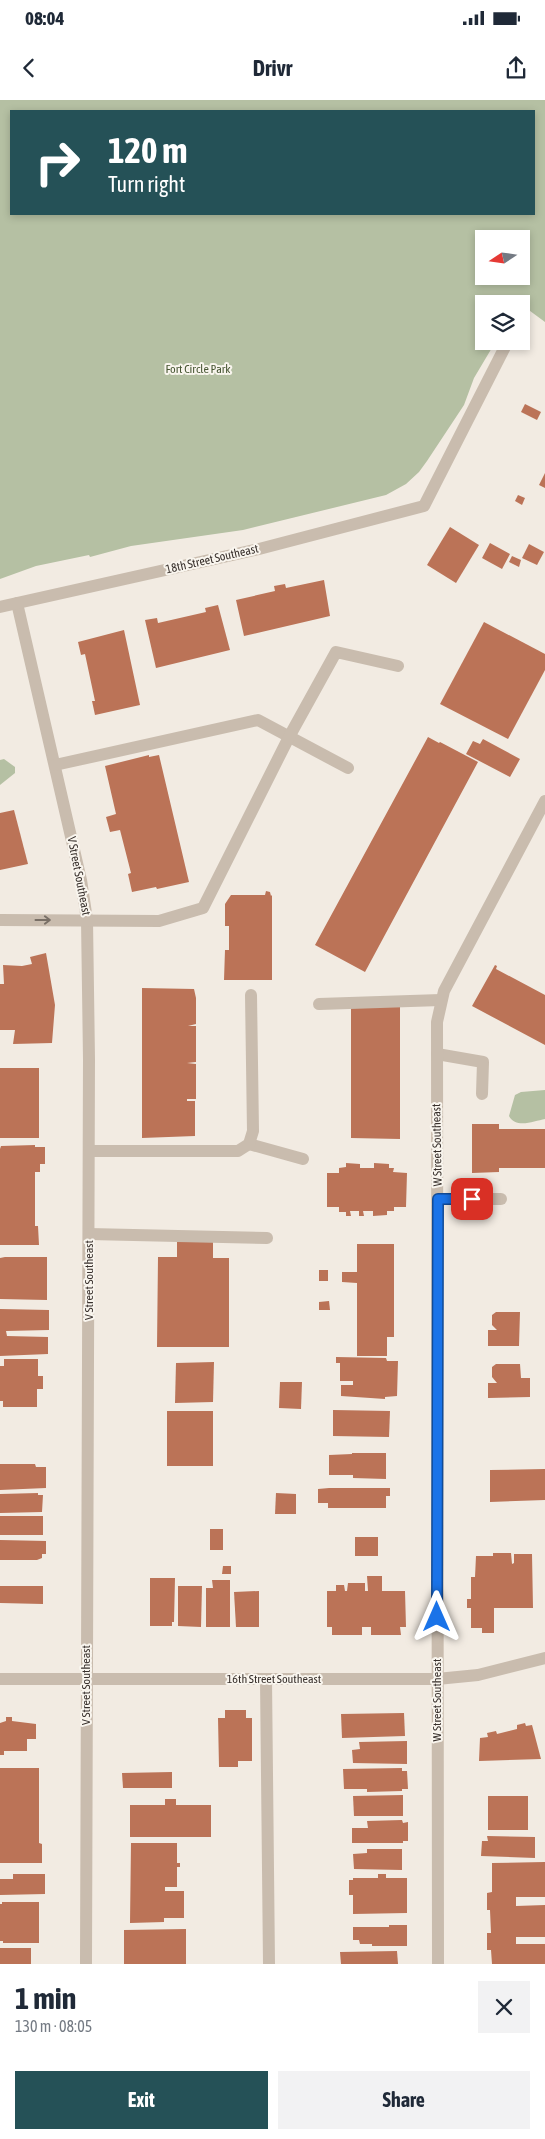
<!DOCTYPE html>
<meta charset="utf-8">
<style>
body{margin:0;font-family:"Asap Condensed",sans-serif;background:#f2f2f3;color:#1f2937;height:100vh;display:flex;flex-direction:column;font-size:19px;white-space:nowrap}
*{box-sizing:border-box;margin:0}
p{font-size:16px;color:#747a83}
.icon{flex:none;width:28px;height:28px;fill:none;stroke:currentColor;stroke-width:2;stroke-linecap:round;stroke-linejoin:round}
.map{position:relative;height:1864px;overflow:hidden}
.panel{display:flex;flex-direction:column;background:#fff;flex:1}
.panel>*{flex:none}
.guide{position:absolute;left:10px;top:10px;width:525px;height:105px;border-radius:0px;box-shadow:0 2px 8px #0003;background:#255157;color:#fff;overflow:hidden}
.needle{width:32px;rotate:257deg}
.fabs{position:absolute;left:475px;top:130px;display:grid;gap:10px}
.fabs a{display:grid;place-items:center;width:55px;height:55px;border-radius:0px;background:#fff;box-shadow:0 2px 8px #0003;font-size:25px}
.pin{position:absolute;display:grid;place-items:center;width:42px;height:42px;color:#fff;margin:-21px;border-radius:10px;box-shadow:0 2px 8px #0006}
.me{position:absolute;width:55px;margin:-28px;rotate:0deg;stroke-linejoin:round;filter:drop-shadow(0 0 4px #0008)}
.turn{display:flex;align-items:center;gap:18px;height:105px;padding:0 15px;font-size:22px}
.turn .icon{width:65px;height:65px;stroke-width:2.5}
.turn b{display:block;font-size:35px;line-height:42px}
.round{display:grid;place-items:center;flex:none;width:52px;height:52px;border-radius:0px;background:#f2f2f3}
.headline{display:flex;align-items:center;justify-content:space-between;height:85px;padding:0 15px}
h1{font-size:30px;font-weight:700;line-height:38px}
.cta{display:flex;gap:10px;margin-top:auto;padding:10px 15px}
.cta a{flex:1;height:58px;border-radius:0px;background:#255157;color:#fff;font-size:20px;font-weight:700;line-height:58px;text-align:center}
.cta a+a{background:#f2f2f3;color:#1f2937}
.status{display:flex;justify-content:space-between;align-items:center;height:35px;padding:0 25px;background:#fff;direction:ltr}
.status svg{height:14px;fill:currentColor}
header{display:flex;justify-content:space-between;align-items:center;height:65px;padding:0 15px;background:#fff;font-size:22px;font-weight:700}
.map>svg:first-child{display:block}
.green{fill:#b5c0a3;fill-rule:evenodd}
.building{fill:#bb7357}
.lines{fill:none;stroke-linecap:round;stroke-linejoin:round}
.minor{stroke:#c9bcae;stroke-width:12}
.oneway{stroke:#796f66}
.route-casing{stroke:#114b97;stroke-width:12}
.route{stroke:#1a73e8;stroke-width:9}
.labels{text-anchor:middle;stroke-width:4;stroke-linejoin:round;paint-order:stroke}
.park-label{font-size:12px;fill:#465532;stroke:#f9f5ee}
.street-label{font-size:12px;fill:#38302c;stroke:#f9f5ee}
</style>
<div class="status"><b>08:04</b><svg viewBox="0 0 49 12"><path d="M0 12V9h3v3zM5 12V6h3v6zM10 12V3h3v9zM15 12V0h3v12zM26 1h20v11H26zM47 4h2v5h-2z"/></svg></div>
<header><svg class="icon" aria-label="back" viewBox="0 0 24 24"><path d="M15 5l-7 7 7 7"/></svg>Drivr<svg class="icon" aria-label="share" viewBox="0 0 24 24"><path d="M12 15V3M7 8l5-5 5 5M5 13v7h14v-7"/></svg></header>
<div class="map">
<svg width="545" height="1864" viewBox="0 0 545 1864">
<rect width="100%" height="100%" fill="#f2ebe2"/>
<g class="green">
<path d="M0 0H545V222L526 208 521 207V204H484V241H496L474 278 464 305 427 361 419 372 406 384 386 395 243 430 131 446 90 457 89 455 36 466 0 479ZM534 11V114H11V11ZM484 139H521V176H484Z"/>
<path d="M4 659 15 667V673L0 685V660Z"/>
<path d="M545 990V1019C534 1021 516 1029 509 1016L515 995 521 992Z"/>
</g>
<g class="building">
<path d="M525 304 541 312 537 320 521 312Z"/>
<path d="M545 373V388L539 385Z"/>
<path d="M518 395 525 398 522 405 515 401Z"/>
<path d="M450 427 479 445 456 483 427 465Z"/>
<path d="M490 443 510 454 502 469 482 458Z"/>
<path d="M529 444 544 452 537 465 522 458Z"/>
<path d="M512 456 521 460 519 467 509 462Z"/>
<path d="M324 480 330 516 244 536 236 500 275 491 274 486 285 484 286 488Z"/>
<path d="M218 505 230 550 156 568 145 520 157 518 158 523 206 512 205 508Z"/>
<path d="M484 522 545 554V570L508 639 440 604Z"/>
<path d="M124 530 140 605 95 615 92 601H95L85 554 81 555 78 542Z"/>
<path d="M428 637 439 643 440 642 478 662 365 872 315 845Z"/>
<path d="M483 639 520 659 510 677 466 654 473 641 480 644Z"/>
<path d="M149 655V657L159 655 189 782 157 789 156 787 132 792 128 774 131 773 120 730 110 732 106 717 116 714 105 666Z"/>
<path d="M14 710 28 764 0 770V713Z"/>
<path d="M266 791 270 792 271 796 272 795V880H224L225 850H229V826H225V804L231 795H265Z"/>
<path d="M46 853 55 905 52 943 13 944 15 930H0V884H4L3 865 22 866 32 864 30 857Z"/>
<path d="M495 865 497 866 496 869 545 895V945L472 906Z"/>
<path d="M142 888 194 889 196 898V924L188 926H196V962L187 963 196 964V999H187V1001H195V1036L142 1038Z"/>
<path d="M351 907H400V1039L351 1038Z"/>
<rect x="0" y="968" width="39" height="70"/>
<path d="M472 1024H499V1029H545V1068H499V1072L472 1073Z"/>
<path d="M35 1045V1047H45V1064H40V1072H35V1126H38L39 1145H0V1049L1 1046Z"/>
<path d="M346 1063 360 1064V1068H374V1063L389 1064V1068H394L393 1072 407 1073 406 1107H394V1111H387V1115L373 1116V1111H363L364 1116H359V1111H350L351 1116H346V1112H339V1107H327V1073H339V1068L346 1067Z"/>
<path d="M177 1142H213V1158H229V1247H157L158 1157H177Z"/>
<path d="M357 1144H394V1237H387V1256H357V1183L342 1182V1172H357Z"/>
<path d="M5 1157H47V1200L0 1199V1158Z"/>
<rect x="319" y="1170" width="9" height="11"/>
<path d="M329 1201 330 1210H319V1202Z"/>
<path d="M0 1209 49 1210V1230L6 1231 7 1236 48 1237V1254L0 1256Z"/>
<path d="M496 1212H520L519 1246H488V1230H497L492 1225V1215Z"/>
<path d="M336 1257 386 1258 387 1261H398L397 1296 385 1297V1299L341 1296V1285H353V1281H340V1263H336Z"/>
<path d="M4 1259H38V1276H43V1289H37V1307H3V1301H0V1266H4Z"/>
<path d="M214 1262 213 1302 175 1303 176 1263Z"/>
<path d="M496 1264H520L521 1278H530V1297L488 1298V1283H497L492 1277V1267Z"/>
<path d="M280 1282H302L301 1309 279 1308Z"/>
<path d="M333 1310 390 1311 389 1337 333 1336Z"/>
<rect x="167" y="1311" width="46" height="55"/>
<path d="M352 1353H386V1379L353 1378V1375H329V1355L352 1354Z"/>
<path d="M0 1364H35L36 1367H46V1388L0 1390Z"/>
<path d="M545 1369V1400L490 1402V1370Z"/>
<path d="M329 1388H390V1396H386V1408H328V1403H318V1389Z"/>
<path d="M38 1393V1395H43L42 1412 0 1413V1394Z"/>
<path d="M276 1393 296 1394V1414H275Z"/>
<rect x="0" y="1416" width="43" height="19"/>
<rect x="210" y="1429" width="13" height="21"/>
<rect x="355" y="1437" width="23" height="19"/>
<path d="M0 1440 46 1441V1454H42V1458L37 1460H0Z"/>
<path d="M493 1453H511L512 1464 514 1463V1454H532L533 1508H494V1533H482V1528H471V1508H467V1499H471V1477H475L476 1456H493Z"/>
<path d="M223 1466H231V1474H222Z"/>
<path d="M367 1476H382V1491H405L406 1527H400L401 1535H371V1527H362V1535H332V1527H327V1491H336V1485H344L345 1491H347L348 1483H365V1491H368Z"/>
<path d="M150 1478H175L174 1522H172V1526H150Z"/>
<path d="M212 1480H230V1527H206V1488H213Z"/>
<path d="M0 1486H43V1504L0 1503Z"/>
<path d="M178 1486H202L201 1527 178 1526Z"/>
<path d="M259 1491V1527H236L234 1492Z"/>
<path d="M225 1610H246V1618H252V1661H238V1667H219L218 1618H225Z"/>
<path d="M404 1613 405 1636 342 1638 341 1614Z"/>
<path d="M6 1617H12V1621L36 1624V1639H27V1651H4V1655H0V1623L6 1621Z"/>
<path d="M525 1623 526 1626 532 1625 541 1659 479 1661 480 1638 488 1637 487 1633 496 1631 497 1634 517 1629V1625Z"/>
<path d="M407 1641V1664L353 1663 352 1650 360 1649 359 1642Z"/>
<path d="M0 1668H39V1743L42 1744V1763H0Z"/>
<path d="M402 1668V1671H407L408 1689H402V1691L367 1692V1689H344L343 1669Z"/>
<path d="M172 1672V1688H123L122 1673Z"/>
<path d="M403 1695V1716H354L353 1696Z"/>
<rect x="488" y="1696" width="40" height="34"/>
<path d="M165 1699H176V1705H211V1737H130V1705H165Z"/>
<path d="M402 1720 403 1723 408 1722V1741H403V1743H352V1728H368L367 1721Z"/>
<path d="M487 1736 535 1737V1758L481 1756 482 1741H488Z"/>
<path d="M131 1743H177V1763H180V1767H177V1787H165V1791H184V1818H164V1822L130 1823Z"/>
<path d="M367 1749H402V1770L354 1769 353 1754 367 1753Z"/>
<path d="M545 1762V1797H516V1806L545 1805V1837H516V1844H545V1864H492L491 1850H487V1833H491L490 1810H487V1793L492 1792V1763Z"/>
<path d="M13 1774H45V1794L0 1795V1779H13Z"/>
<path d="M378 1774H386V1778H407V1813L353 1814V1795H349V1780H353V1778H378Z"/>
<path d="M2 1802H39V1843H3V1841H0V1804H2Z"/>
<path d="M389 1825H407V1846H372V1844H360L359 1840H353V1827H389Z"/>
<path d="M186 1829V1864H124V1830Z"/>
<rect x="0" y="1848" width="31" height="16"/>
<path d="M397 1851 398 1864H341L340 1852Z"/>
</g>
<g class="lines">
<g class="minor">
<path d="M17 503 81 780 87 820 89 959 86 1864"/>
<path d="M0 507 259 449 424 406 508 241"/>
<path d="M55 665 258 620 348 668"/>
<path d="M0 820 159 821 203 808 289 637 336 552 398 566"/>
<path d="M319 904 441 900"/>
<path d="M437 954 483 962 482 994"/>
<path d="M249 1044 303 1059"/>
<path d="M89 1051H238L249 1044 253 1031 251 895"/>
<path d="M438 1099H501"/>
<path d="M89 1134 267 1138"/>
<path d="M0 1579H437L478 1575 545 1558"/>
<path d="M266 1579 269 1864"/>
<path d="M438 1864 437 922 444 891 545 701"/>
</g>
</g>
<defs><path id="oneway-shaft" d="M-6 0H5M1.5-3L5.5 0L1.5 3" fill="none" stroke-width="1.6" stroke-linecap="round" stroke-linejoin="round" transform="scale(1.25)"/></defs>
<use class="oneway" href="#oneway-shaft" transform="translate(43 820)"/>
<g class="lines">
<defs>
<path id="route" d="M437 1517 438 1099H472"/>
</defs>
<use href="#route" class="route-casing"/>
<use href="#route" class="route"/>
</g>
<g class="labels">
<g class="park-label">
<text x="198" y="273">Fort Circle Park</text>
</g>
<g class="street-label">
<text transform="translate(212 459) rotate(-13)" y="4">18th Street Southeast</text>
<text transform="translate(79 776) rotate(79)" y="4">V Street Southeast</text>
<text transform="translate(437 1045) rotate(-91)" y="4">W Street Southeast</text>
<text transform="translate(89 1180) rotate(-90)" y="4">V Street Southeast</text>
<text x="274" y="1583">16th Street Southeast</text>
<text transform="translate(86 1585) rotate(-90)" y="4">V Street Southeast</text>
<text transform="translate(437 1600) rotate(-90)" y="4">W Street Southeast</text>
</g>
</g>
</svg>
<div class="fabs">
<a><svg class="needle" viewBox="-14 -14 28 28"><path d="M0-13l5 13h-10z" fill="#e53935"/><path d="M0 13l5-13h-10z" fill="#747a83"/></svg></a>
<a><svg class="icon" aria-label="layers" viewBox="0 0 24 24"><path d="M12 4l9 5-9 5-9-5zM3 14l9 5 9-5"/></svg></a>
</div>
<div class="pin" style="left:472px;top:1099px;background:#d93025"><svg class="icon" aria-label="arrive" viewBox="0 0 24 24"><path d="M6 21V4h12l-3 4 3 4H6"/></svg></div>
<svg class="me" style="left:437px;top:1517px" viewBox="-20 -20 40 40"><path d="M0-17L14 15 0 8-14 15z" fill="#1a73e8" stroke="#fff" stroke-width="4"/></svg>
<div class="guide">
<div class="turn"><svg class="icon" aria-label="right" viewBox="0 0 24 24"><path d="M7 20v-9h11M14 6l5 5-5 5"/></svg><div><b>120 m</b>Turn right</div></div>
</div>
</div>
<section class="panel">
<div class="headline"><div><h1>1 min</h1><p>130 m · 08:05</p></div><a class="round"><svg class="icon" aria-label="close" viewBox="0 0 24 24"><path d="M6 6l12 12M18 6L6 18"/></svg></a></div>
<div class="cta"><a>Exit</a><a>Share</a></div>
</section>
